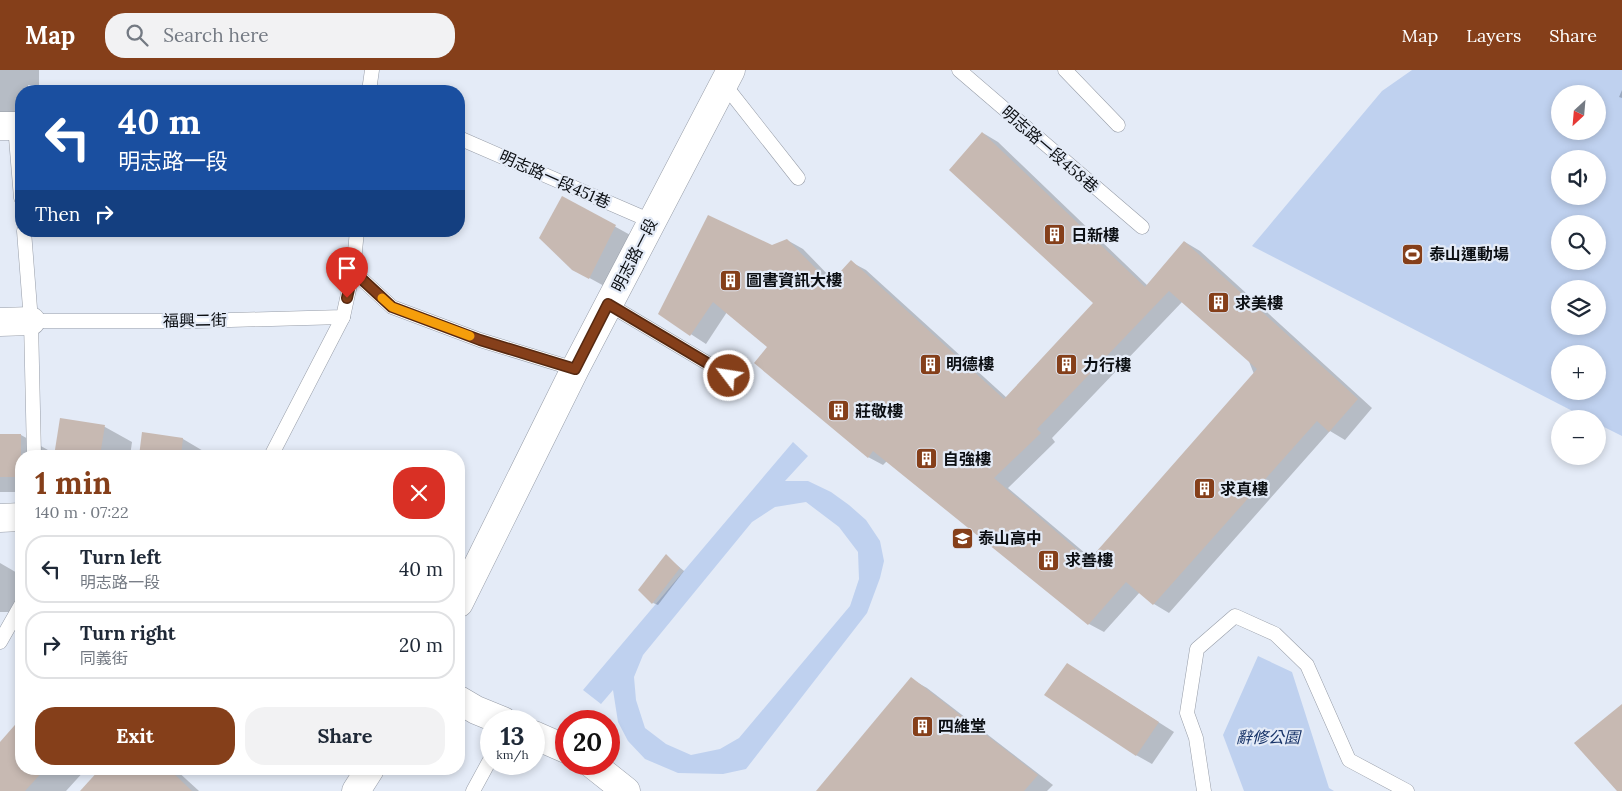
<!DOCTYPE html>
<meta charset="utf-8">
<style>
body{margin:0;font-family:Lora,"Noto Sans TC",serif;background:#f2f2f3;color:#1f2937;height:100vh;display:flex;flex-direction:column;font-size:19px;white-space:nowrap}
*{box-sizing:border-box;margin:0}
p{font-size:16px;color:#747a83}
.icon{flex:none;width:28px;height:28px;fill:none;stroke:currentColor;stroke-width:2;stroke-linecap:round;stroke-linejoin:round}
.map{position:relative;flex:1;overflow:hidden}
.details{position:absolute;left:15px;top:380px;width:450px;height:325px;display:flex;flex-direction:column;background:#fff;border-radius:20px;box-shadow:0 2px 8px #0003}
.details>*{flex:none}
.guide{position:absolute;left:15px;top:15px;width:450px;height:152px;border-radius:20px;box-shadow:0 2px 8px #0003;background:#1a4fa0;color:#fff;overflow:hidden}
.needle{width:32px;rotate:206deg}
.buttons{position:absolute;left:1551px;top:15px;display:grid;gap:10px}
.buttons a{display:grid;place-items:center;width:55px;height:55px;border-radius:50%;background:#fff;box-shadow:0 2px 8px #0003;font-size:25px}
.speed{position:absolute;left:480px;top:640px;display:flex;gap:10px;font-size:25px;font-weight:700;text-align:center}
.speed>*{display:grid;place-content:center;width:65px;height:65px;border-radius:50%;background:#fff;box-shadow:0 2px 8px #0003;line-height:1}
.speed small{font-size:12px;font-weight:400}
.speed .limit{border:8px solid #d22;background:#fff;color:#111}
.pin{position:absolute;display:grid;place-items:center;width:42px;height:42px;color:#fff;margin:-51px -21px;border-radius:50% 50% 50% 0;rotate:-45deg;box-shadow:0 0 5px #0007}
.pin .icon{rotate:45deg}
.me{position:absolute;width:55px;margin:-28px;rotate:301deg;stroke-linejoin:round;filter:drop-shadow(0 0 4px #0008)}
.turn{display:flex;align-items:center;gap:18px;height:105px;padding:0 20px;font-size:22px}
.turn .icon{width:65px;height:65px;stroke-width:2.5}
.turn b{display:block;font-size:35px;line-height:42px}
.then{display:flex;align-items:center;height:48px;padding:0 20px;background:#0003;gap:10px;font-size:19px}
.round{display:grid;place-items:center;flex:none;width:52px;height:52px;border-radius:20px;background:#f2f2f3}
.head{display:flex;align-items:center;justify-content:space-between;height:85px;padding:0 20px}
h1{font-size:30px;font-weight:700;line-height:38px;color:#853f1a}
.action{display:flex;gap:10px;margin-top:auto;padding:10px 20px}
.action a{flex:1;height:58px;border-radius:20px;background:#853f1a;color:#fff;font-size:20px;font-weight:700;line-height:58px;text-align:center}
.action a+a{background:#f2f2f3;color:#1f2937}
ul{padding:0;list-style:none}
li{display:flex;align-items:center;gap:15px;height:68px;margin:0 10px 8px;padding:0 10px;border:2px solid #e0e1e3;border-radius:20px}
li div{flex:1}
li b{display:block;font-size:19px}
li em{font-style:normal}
header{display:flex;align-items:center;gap:30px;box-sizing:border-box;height:70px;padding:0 25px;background:#853f1a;color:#fff}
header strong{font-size:24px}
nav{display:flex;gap:28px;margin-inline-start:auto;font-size:18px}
.search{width:350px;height:45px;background:#f2f2f3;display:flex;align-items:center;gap:12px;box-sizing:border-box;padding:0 18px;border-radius:20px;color:#747a83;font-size:19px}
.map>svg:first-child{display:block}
.green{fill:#bfd1ef;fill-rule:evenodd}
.shadow{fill:#0003;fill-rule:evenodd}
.building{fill:#c7b9b2;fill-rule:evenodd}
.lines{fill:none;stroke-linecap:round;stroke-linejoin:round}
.service-casing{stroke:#979da8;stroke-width:15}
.minor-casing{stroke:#979da8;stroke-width:29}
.secondary-casing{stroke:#979da8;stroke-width:29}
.service{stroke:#fff;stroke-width:14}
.minor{stroke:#fff;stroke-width:28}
.secondary{stroke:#fff;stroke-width:28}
.route-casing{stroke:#562911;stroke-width:12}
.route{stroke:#853f1a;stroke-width:9}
.slow{stroke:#f59e0b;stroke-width:9}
.labels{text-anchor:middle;stroke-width:4.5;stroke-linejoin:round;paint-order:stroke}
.street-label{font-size:16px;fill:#0c0f13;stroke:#e4ebf7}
.poi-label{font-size:16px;font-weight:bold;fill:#0c0f13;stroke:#e4ebf7;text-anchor:start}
.park-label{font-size:16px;font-style:italic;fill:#173368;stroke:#e4ebf7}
</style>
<header>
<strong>Map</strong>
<div class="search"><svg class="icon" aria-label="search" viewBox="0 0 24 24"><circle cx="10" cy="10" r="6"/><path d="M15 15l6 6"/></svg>Search here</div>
<nav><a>Map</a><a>Layers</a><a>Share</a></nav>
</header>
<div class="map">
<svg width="1622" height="721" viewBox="0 0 1622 721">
<rect width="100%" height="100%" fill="#e4ebf7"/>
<g class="green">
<path d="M1412 0H1622V366L1598 354V349H1588L1252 176 1382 21ZM1560 24H1598V61H1560ZM1560 89H1598V126H1560ZM1560 154H1598V191H1560ZM1560 219H1598V256H1560ZM1560 284H1598V321H1560Z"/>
<path d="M793 372 808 386 785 411H808L831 422 849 435 866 450 880 471 884 491 880 508 867 543 746 699 723 704 678 703 645 689 628 671 618 652 613 620 601 634 583 620ZM806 432 839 457 858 482 859 509 850 536 739 668 720 679 691 685 666 674 645 658 636 630 634 607 643 585 752 452 775 437Z"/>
<path d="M1258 586 1292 602 1329 718 1334 721H1244L1223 665Z"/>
</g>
<g class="shadow">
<path d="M0 0H39V15H28V21H21V61H0Z"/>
<path d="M1622 20V28L1619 27Z"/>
<path d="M983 63 998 72 1148 216 1185 172 1200 181 1372 338 1345 370 1330 361 1169 543 1154 534 1140 522 1104 562 1089 554 887 391 883 395 868 387 769 277 727 242 706 274 660 244 772 177 787 170 803 179 834 211 851 192 866 200 1007 328 1094 233ZM1183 231 1248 289 1254 304 1092 489 1008 418 1055 372 1052 368Z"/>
<path d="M563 128 643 172 617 223 573 199Z"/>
<path d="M61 349 105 357 132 372 130 386H55Z"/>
<path d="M143 363 183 369 210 385V386H140Z"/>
<path d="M0 365H21L48 380V386H21V422H0Z"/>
<path d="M666 486 684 501 658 535 653 533Z"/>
<path d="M0 493 19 504 18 542H0Z"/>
<path d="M1083 604 1174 662 1152 694 1136 685Z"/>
<path d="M911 609 927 618 1053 715 1047 721H818Z"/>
<path d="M21 650V699H86L66 721H0V674Z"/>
<path d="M102 699H175L199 721H90L85 717Z"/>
</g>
<g class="building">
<path d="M982 62 1145 217 1184 171 1358 329 1329 362 1317 351 1153 535 1126 512 1088 555 873 381 868 388 754 293 767 277 713 232 690 266 658 244 708 145 772 175 787 169 830 213 851 190 1004 329 1093 233 949 100ZM1169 221 1257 299 1089 490 994 408 1041 363 1037 359Z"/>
<path d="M562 126 616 155 589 209 572 200 539 168Z"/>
<path d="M60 348 105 355 100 386H54Z"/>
<path d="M142 362 183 368 181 386H139Z"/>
<rect x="0" y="364" width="21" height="43"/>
<path d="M666 484 680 498 652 534 638 520Z"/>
<path d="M1067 593 1159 652 1136 686 1044 625Z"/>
<path d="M911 607 1038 705 1024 721H816Z"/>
<path d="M1622 634V721H1617L1574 673Z"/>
<path d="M21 648V699H45L25 721H0V672Z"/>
<path d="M100 699H169L192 721H80Z"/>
</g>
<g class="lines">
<defs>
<g id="service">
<path d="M959 0 1142 157"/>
<path d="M1065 0 1118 55"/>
<path d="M724 14 798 108"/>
<path d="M369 21 372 0"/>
<path d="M15 56 21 128"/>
<path d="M459 68 651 151"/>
<path d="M24 161 31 251 34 386"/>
<path d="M357 161 353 201 392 237 480 270 575 299"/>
<path d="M608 234 729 306"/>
<path d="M31 251H196L343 247 353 201"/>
<path d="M271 386 343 247"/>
<path d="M0 572 21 535"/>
<path d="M473 721 491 688"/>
<path d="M1204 721 1196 668 1187 643 1197 579 1235 546 1275 564 1307 595 1349 690 1407 721"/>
</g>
<g id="minor">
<path d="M0 56H21"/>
<path d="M0 252 31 251"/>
<path d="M0 448 21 447"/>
<path d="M459 630 476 640 503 651"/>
<path d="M534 665 566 679"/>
<path d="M592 694 626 721"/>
</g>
<g id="secondary">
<path d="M459 533 575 299 731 0"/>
<path d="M356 721 370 699"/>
</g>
</defs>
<use href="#service" class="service-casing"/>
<use href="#minor" class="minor-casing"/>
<use href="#secondary" class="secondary-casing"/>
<use href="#service" class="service"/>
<use href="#minor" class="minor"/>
<use href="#secondary" class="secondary"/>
</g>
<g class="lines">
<defs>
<path id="route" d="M347 228 353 201 392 237 480 270 575 299 608 234 729 306"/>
</defs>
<use href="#route" class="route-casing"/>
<use href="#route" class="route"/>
<path class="slow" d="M382 228 392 237 470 266"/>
</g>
<defs>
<symbol id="building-square" viewBox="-11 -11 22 22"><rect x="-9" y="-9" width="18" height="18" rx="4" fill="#853f1a" stroke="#e4ebf7"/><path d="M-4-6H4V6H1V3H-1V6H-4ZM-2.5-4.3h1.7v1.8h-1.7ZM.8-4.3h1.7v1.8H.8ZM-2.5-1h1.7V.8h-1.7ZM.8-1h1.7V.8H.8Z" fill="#fff"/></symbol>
<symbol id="stadium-square" viewBox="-11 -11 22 22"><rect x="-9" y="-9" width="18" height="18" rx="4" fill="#853f1a" stroke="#e4ebf7"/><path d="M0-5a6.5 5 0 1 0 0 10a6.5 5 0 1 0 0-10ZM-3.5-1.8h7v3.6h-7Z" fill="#fff"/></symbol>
<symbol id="school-square" viewBox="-11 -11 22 22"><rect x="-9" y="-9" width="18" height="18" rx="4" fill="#853f1a" stroke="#e4ebf7"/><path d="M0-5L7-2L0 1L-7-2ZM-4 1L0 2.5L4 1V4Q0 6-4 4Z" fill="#fff"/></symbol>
</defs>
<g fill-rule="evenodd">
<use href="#building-square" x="1042" y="152" width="25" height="25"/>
<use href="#stadium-square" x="1400" y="172" width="25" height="25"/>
<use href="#building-square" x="718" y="198" width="25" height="25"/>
<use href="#building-square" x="1206" y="220" width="25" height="25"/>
<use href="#building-square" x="918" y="282" width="25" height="25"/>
<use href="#building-square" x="1054" y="282" width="25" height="25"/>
<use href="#building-square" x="826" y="328" width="25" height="25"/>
<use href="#building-square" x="914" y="376" width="25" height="25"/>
<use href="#building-square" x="1192" y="406" width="25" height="25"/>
<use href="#school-square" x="950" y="456" width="25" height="25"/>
<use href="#building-square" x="1036" y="478" width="25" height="25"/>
<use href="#building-square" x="910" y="644" width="25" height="25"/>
</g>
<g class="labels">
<g class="street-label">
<text transform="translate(1050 79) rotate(41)" y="6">明志路一段458巷</text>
<text transform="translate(555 109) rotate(24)" y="6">明志路一段451巷</text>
<text transform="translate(634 185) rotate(-63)" y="6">明志路一段</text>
<text transform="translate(195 250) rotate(-1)" y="6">福興二街</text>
</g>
<g class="poi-label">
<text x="1071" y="171">日新樓</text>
<text x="1429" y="190">泰山運動場</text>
<text x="746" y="216">圖書資訊大樓</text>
<text x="1235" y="239">求美樓</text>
<text x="946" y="300">明德樓</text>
<text x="1083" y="301">力行樓</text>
<text x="855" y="347">莊敬樓</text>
<text x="943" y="395">自強樓</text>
<text x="1220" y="425">求真樓</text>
<text x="978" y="474">泰山高中</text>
<text x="1065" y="496">求善樓</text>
<text x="938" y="662">四維堂</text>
</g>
<g class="park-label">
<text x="1268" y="673">辭修公園</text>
</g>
</g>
</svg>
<div class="buttons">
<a><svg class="needle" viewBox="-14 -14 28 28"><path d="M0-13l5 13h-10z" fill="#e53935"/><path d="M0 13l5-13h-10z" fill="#747a83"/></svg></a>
<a><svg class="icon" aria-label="sound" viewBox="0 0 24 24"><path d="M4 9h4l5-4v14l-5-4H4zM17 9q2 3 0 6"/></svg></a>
<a><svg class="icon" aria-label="search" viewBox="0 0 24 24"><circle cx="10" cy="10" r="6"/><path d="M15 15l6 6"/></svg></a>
<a><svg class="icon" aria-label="layers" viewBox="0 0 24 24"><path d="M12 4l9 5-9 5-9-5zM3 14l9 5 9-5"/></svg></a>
<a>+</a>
<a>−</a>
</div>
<div class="speed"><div>13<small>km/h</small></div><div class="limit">20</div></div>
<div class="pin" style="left:347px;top:228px;background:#d93025"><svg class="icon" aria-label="arrive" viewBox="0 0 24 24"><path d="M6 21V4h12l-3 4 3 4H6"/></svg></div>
<svg class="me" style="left:729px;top:306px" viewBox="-20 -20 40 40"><circle r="17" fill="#853f1a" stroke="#fff" stroke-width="3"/><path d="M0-11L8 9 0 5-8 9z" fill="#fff"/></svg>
<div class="guide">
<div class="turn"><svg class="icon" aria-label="left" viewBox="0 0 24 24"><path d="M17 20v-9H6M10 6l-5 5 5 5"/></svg><div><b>40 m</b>明志路一段</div></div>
<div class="then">Then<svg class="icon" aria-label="right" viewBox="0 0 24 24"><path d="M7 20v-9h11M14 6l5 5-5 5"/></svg></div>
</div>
<section class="details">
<div class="head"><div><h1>1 min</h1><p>140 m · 07:22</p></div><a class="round" style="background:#d93025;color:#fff"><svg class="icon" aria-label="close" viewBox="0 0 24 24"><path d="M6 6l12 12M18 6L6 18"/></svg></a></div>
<ul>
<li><svg class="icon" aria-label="left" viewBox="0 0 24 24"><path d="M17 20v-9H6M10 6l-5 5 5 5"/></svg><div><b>Turn left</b><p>明志路一段</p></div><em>40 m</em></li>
<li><svg class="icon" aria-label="right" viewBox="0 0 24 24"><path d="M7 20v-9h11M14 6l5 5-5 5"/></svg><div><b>Turn right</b><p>同義街</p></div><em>20 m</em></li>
</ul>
<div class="action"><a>Exit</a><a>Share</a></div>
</section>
</div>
